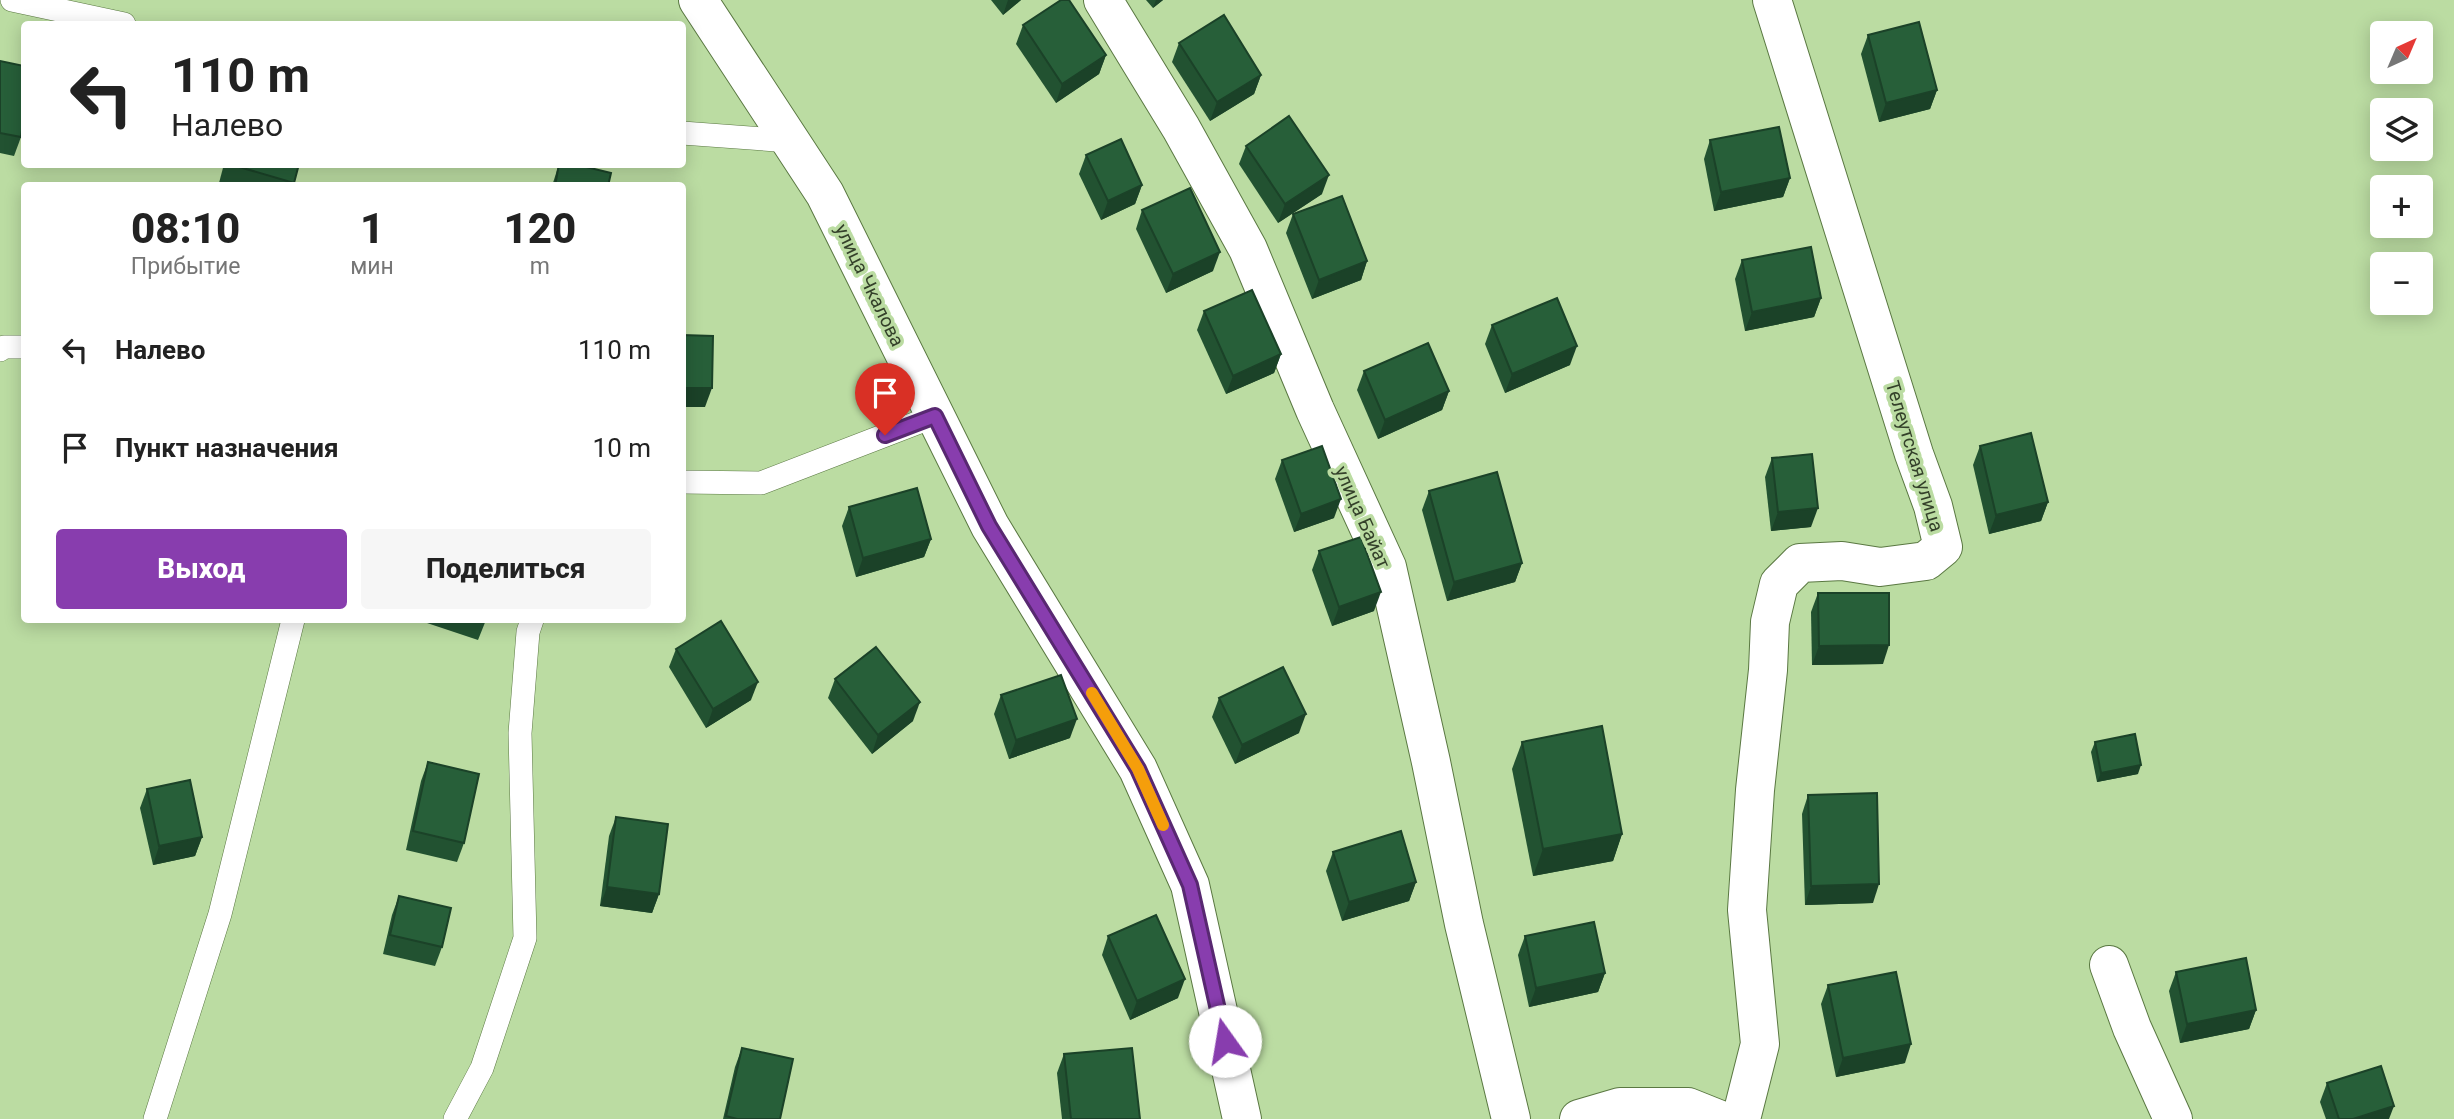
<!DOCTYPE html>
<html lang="ru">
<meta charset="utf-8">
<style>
body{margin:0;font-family:Roboto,sans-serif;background:#f6f6f6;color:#222;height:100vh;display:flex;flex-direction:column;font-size:26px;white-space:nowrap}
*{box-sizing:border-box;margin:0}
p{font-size:23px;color:#767676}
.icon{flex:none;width:38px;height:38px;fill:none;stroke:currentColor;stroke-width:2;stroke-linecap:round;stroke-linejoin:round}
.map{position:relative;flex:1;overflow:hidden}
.details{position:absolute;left:21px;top:182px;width:665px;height:441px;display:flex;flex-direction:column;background:#fff;border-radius:7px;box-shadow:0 4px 18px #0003}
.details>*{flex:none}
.banner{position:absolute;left:21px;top:21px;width:665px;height:147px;border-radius:7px;box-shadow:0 4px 18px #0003;background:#fff;color:#222;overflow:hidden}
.needle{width:46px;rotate:44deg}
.fabs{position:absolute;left:2370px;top:21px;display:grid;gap:14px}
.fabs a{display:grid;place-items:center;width:63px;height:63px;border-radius:7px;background:#fff;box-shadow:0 4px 18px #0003;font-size:35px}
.pin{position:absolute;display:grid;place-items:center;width:60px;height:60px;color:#fff;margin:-72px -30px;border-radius:50% 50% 50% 0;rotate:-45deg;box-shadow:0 0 7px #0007}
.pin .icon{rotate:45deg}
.me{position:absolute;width:77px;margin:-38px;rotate:347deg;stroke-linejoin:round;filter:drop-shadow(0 0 5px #0008)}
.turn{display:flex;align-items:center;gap:24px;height:147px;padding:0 35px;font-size:32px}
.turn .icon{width:91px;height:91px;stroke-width:2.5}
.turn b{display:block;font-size:49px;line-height:60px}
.eta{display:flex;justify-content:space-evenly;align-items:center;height:119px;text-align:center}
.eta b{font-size:42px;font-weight:800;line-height:49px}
.cta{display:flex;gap:14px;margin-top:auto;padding:14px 35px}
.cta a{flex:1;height:80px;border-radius:7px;background:#883dae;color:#fff;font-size:28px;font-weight:800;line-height:80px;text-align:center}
.cta a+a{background:#f6f6f6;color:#222}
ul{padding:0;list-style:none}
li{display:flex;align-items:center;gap:21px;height:98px;padding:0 35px}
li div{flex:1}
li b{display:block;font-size:26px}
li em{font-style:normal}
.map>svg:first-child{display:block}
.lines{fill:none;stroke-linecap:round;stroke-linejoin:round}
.service-casing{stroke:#5a7842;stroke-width:24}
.minor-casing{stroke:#5a7842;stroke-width:40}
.service{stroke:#fff;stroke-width:23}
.minor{stroke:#fff;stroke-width:38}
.wall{fill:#225231}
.shaded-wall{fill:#1b4228}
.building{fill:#275f39;stroke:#1b4228;stroke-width:2}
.route-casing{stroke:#582871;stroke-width:18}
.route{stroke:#883dae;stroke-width:12}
.slow{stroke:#f59e0b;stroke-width:12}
.labels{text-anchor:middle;stroke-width:7;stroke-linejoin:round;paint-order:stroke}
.street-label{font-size:19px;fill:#34412a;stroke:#bbdca2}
</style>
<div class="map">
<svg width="2454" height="1119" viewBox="0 0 2454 1119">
<rect width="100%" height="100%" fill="#bbdca2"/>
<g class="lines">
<defs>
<g id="service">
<path d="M12 0 124 24"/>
<path d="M682 133 791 141"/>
<path d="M0 350 4 347H24"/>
<path d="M682 482 761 483 935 416"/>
<path d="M155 1119 220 914 293 620"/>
<path d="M455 1119 482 1068 525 938 520 733 528 632 532 620"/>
</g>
<g id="minor">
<path d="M698 0 825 194 990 526 1138 769 1190 885 1242 1119"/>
<path d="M1103 0 1181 128 1248 249 1315 410 1387 567 1431 762 1464 924 1511 1119"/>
<path d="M2109 965 2132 1028 2173 1119"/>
<path d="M1579 1119 1620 1107H1688L1718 1119"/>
<path d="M1741 1119 1760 1044 1747 910 1755 790 1768 670 1770 622 1779 584 1800 563 1842 561 1880 567 1926 561 1943 547 1933 506 1914 454 1772 0"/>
</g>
</defs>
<use href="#service" class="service-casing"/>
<use href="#minor" class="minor-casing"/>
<use href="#service" class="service"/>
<use href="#minor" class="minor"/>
</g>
<g class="wall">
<path d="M991 0H1021L1003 15Z"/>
<path d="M1146 0H1163L1153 8Z"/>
<path d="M1023 25 1106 55 1099 74 1056 103 1016 44Z"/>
<path d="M1868 35 1937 90 1930 109 1879 122 1861 54Z"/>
<path d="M1179 43 1261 75 1254 94 1210 121 1172 62Z"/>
<path d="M0 61 21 137 14 156 0 153Z"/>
<path d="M1710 140 1790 178 1783 197 1714 211 1704 159Z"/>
<path d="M1246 146 1322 194 1278 223 1239 164Z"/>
<path d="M1086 155 1142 185 1135 204 1101 220 1079 174Z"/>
<path d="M224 164H299L293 186H229L219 183Z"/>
<path d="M559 164 608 186H552Z"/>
<path d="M1142 210 1213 271 1166 293 1136 229Z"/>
<path d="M1293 214 1367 261 1361 280 1312 299 1286 233Z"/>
<path d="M1742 260 1821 298 1814 317 1745 331 1735 279Z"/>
<path d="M1204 311 1281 354 1274 373 1226 394 1197 330Z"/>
<path d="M1492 325 1570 365 1505 393 1485 344Z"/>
<path d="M1364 371 1449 391 1442 410 1378 439 1357 390Z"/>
<path d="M1980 446 2048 502 2041 521 1989 534 1973 465Z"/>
<path d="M1772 458 1811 527 1771 531 1765 477Z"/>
<path d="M1282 460 1334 518 1294 532 1275 479Z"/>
<path d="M1429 491 1522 563 1515 582 1447 601 1422 510Z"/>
<path d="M849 507 931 539 924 557 856 577 842 526Z"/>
<path d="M1319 551 1374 611 1332 626 1312 570Z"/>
<path d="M1818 593 1883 664 1812 665 1811 612Z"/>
<path d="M425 620H486L478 640 424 622Z"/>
<path d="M676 649 751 700 706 728 669 667Z"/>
<path d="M835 679 913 721 872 754 828 698Z"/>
<path d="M1001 695 1070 738 1009 759 994 714Z"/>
<path d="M1219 698 1299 733 1235 764 1212 717Z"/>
<path d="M1522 742 1622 834 1613 861 1533 876 1512 769Z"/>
<path d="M2095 742 2138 774 2097 782 2091 752Z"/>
<path d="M428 762 464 843 457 862 406 850 421 781Z"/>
<path d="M147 789 202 837 195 856 153 865 140 808Z"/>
<path d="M1808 795 1873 903 1805 905 1802 814Z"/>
<path d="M616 817 659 894 652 913 600 906 609 836Z"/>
<path d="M1333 852 1416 882 1409 901 1342 921 1326 871Z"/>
<path d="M399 896 442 947 435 966 383 954 392 915Z"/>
<path d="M1108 936 1178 998 1130 1020 1102 955Z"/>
<path d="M1525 936 1605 973 1598 992 1529 1007 1518 955Z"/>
<path d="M2176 972 2256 1010 2249 1029 2180 1043 2169 991Z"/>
<path d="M1828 985 1905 1063 1836 1077 1821 1004Z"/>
<path d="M742 1048 780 1119H723L735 1067Z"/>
<path d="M1064 1054 1140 1119H1062L1057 1073Z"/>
<path d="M2327 1083 2389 1119H2326L2320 1102Z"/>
</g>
<g class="shaded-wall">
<path d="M1008 0H1021L1003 15Z"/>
<path d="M1156 0H1163L1153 8Z"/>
<path d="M1106 55 1099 74 1056 103 1062 84Z"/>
<path d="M1261 75 1254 94 1210 121 1217 102Z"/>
<path d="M1937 90 1930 109 1879 122 1886 103Z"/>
<path d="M1329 175 1322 194 1278 223 1285 204Z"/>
<path d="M1790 178 1783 197 1714 211 1721 192Z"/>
<path d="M1142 185 1135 204 1101 220 1108 201Z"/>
<path d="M1220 252 1213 271 1166 293 1173 274Z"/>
<path d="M1367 261 1361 280 1312 299 1319 280Z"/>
<path d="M1821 298 1814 317 1745 331 1752 312Z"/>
<path d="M1577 346 1570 365 1505 393 1512 374Z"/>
<path d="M1281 354 1274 373 1226 394 1233 376Z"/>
<path d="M682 388H712L705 407H682Z"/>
<path d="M1449 391 1442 410 1378 439 1385 420Z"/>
<path d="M1341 499 1334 518 1294 532 1301 514Z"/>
<path d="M2048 502 2041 521 1989 534 1996 515Z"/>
<path d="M1818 508 1811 527 1771 531 1778 512Z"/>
<path d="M931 539 924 557 856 577 863 558Z"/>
<path d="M1522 563 1515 582 1447 601 1454 582Z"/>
<path d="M1381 592 1374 611 1332 626 1339 607Z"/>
<path d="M1889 645 1883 664 1812 665 1819 646Z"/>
<path d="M758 682 751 700 706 728 713 709Z"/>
<path d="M920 702 913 721 872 754 878 735Z"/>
<path d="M1306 714 1299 733 1235 764 1242 745Z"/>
<path d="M1077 719 1070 738 1009 759 1016 740Z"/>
<path d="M2141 765 2138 774 2097 782 2101 773Z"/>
<path d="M1622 834 1613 861 1533 876 1543 849Z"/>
<path d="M202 837 195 856 153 865 159 846Z"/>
<path d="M1416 882 1409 901 1342 921 1349 902Z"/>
<path d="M1879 884 1873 903 1805 905 1811 886Z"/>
<path d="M607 887 659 894 652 913 600 906Z"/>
<path d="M1605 973 1598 992 1529 1007 1536 988Z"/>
<path d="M1185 979 1178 998 1130 1020 1137 1001Z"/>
<path d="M2256 1010 2249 1029 2180 1043 2187 1024Z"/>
<path d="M1911 1044 1905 1063 1836 1077 1843 1058Z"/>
<path d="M2394 1106 2389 1119H2353Z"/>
</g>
<g class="building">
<path d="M1061 0H1069L1106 55 1062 84 1023 25Z"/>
<path d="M1224 15 1261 75 1217 102 1179 43Z"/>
<path d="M1919 22 1937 90 1886 103 1868 35Z"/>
<path d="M0 61 24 66V119L21 137 0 133Z"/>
<path d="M1289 116 1329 175 1285 204 1246 146Z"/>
<path d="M1779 127 1790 178 1721 192 1710 140Z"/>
<path d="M1121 139 1142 185 1108 201 1086 155Z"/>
<path d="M229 164H299L294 183Z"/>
<path d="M559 164H574L611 173 608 186H555Z"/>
<path d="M1190 188 1220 252 1173 274 1142 210Z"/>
<path d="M1342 196 1367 261 1319 280 1293 214Z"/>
<path d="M1811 247 1821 298 1752 312 1742 260Z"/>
<path d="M1252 290 1281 354 1233 376 1204 311Z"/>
<path d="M1557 298 1577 346 1512 374 1492 325Z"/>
<path d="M682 335 713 336 712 388H682Z"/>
<path d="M1428 343 1449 391 1385 420 1364 371Z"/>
<path d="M2031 433 2048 502 1996 515 1980 446Z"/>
<path d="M1322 446 1341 499 1301 514 1282 460Z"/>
<path d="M1812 454 1818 508 1778 512 1772 458Z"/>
<path d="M1497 472 1522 563 1454 582 1429 491Z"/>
<path d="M917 488 931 539 863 558 849 507Z"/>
<path d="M1361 537 1381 592 1339 607 1319 551Z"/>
<path d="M1818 593H1889V645L1819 646Z"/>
<path d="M721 621 758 682 713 709 676 649Z"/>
<path d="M876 647 920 702 878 735 835 679Z"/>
<path d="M1283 667 1306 714 1242 745 1219 698Z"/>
<path d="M1061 675 1077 719 1016 740 1001 695Z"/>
<path d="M1602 726 1622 834 1543 849 1522 742Z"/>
<path d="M2135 734 2141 765 2101 773 2095 742Z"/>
<path d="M428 762 479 774 464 843 413 831Z"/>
<path d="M190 780 202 837 159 846 147 789Z"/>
<path d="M1877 793 1879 884 1811 886 1808 795Z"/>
<path d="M616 817 668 824 659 894 607 887Z"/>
<path d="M1401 831 1416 882 1349 902 1333 852Z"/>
<path d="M399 896 451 908 442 947 390 935Z"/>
<path d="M1156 915 1185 979 1137 1001 1108 936Z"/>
<path d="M1594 922 1605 973 1536 988 1525 936Z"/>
<path d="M2246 958 2256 1010 2187 1024 2176 972Z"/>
<path d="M1896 972 1911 1044 1843 1058 1828 985Z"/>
<path d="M742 1048 793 1059 780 1119H737L726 1116Z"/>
<path d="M1132 1048 1140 1119H1071L1064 1054Z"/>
<path d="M2381 1066 2394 1106 2353 1119H2339L2327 1083Z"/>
</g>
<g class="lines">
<defs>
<path id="route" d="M885 435 935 416 989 526 1138 769 1190 885 1225 1041"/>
</defs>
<use href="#route" class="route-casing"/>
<use href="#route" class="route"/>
<path class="slow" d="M1092 693 1138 769 1163 825"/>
</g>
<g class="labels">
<g class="street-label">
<text transform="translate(870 285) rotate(64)" y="7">улица Чкалова</text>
<text transform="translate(1915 456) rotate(73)" y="7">Телеутская улица</text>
<text transform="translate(1363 517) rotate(66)" y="7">улица Байат</text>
</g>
</g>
</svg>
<div class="fabs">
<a><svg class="needle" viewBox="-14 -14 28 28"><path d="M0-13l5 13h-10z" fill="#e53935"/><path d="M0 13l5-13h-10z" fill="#767676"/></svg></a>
<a><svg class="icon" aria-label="layers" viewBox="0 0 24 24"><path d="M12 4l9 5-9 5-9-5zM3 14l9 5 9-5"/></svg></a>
<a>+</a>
<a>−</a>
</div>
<div class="pin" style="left:885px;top:435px;background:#d93025"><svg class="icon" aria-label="arrive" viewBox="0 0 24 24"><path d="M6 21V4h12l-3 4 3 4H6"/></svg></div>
<svg class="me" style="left:1225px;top:1041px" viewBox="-20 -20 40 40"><circle r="19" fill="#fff"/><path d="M0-13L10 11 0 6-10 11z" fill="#883dae"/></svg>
<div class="banner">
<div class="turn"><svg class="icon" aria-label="left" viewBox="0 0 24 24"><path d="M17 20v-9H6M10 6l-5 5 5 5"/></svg><div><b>110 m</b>Налево</div></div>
</div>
<section class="details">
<div class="eta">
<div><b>08:10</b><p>Прибытие</p></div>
<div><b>1</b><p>мин</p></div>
<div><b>120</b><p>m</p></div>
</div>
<ul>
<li><svg class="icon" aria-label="left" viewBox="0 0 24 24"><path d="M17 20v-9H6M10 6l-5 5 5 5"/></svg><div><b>Налево</b></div><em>110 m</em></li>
<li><svg class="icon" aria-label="arrive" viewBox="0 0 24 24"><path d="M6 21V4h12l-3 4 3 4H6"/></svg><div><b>Пункт назначения</b></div><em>10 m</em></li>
</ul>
<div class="cta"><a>Выход</a><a>Поделиться</a></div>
</section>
</div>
